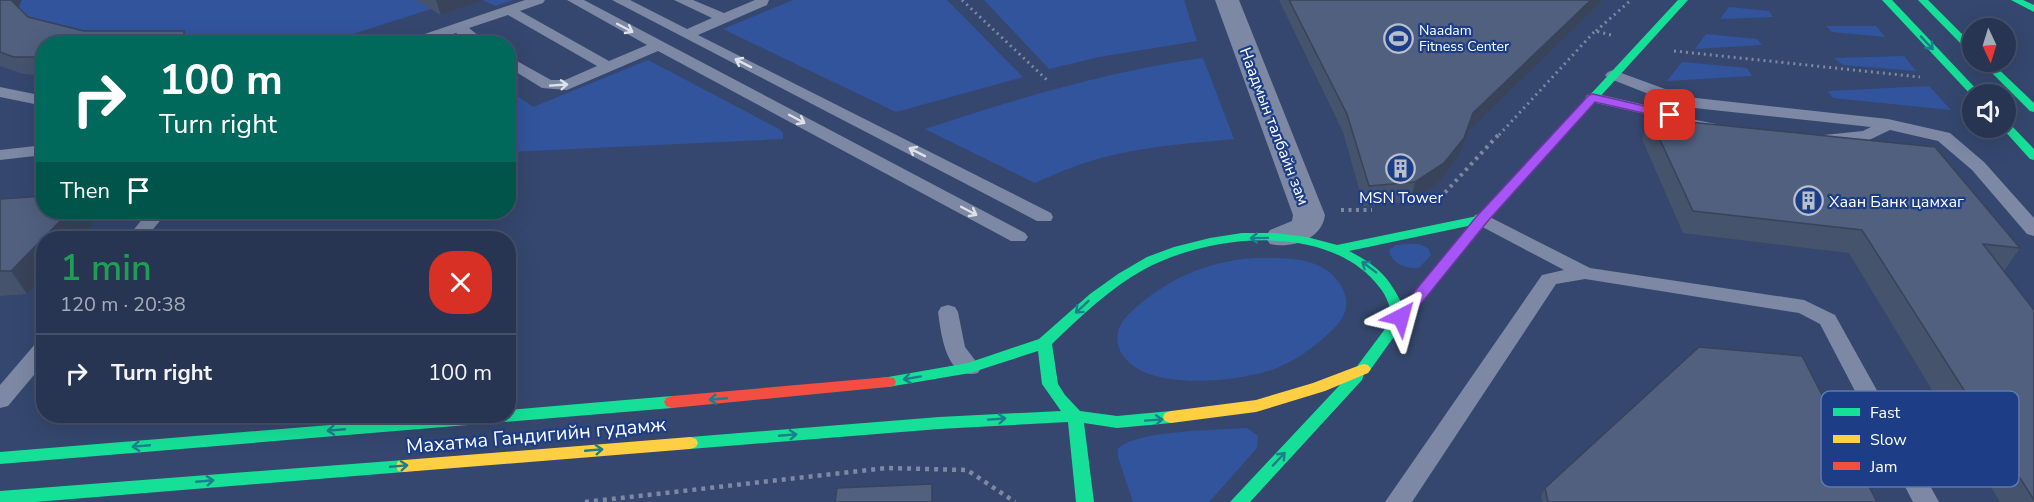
<!DOCTYPE html>
<meta charset="utf-8">
<style>
body{margin:0;font-family:"Nunito Sans",sans-serif;background:#34405c;color:#f1f3f6;height:100vh;display:flex;flex-direction:column;font-size:22px;white-space:nowrap}
*{box-sizing:border-box;margin:0}
p{font-size:20px;color:#a5abb8}
.icon{flex:none;width:33px;height:33px;fill:none;stroke:currentColor;stroke-width:2;stroke-linecap:round;stroke-linejoin:round}
.map{position:relative;flex:1;overflow:hidden}
.sheet{position:absolute;left:36px;top:231px;width:480px;height:192px;display:flex;flex-direction:column;background:#283552;border-radius:24px;box-shadow:0 6px 24px #0002,0 0 0 2px #445069}
.sheet>*{flex:none}
.guide{position:absolute;left:36px;top:36px;width:480px;height:183px;border-radius:24px;box-shadow:0 6px 24px #0002,0 0 0 2px #445069;background:#00695c;color:#fff;overflow:hidden}
.needle{width:39px;rotate:176deg}
.buttons{position:absolute;left:1962px;top:18px;display:grid;gap:12px}
.buttons a{display:grid;place-items:center;width:54px;height:54px;border-radius:50%;background:#283552;box-shadow:0 6px 24px #0002,0 0 0 2px #445069;font-size:30px}
.pin{position:absolute;display:grid;place-items:center;width:51px;height:51px;color:#fff;margin:-26px;border-radius:12px;box-shadow:0 3px 9px #0006}
.me{position:absolute;width:66px;margin:-33px;rotate:39deg;stroke-linejoin:round;filter:drop-shadow(0 0 4px #0008)}
.turn{display:flex;align-items:center;gap:21px;height:126px;padding:0 24px;font-size:27px}
.turn .icon{width:78px;height:78px;stroke-width:2.5}
.turn b{display:block;font-size:42px;line-height:51px}
.then{display:flex;align-items:center;height:57px;padding:0 24px;background:#0003;gap:12px;font-size:22px}
.round{display:grid;place-items:center;flex:none;width:63px;height:63px;border-radius:24px;background:#34405c}
.overview{display:flex;align-items:center;justify-content:space-between;height:102px;padding:0 24px}
h1{font-size:36px;font-weight:600;line-height:45px;color:#1e9e55}
ul{padding:0;list-style:none}
li{display:flex;align-items:center;gap:18px;height:78px;padding:0 24px;border-top:2px solid #445069}
li div{flex:1}
li b{display:block;font-size:22px}
li em{font-style:normal}
.map>svg:first-child{display:block}
.green{fill:#32549d}
.lines{fill:none;stroke-linecap:round;stroke-linejoin:round}
.path-far2{stroke:#7c88a4;stroke-width:3;stroke-dasharray:2 4;stroke-linecap:butt}
.path-far1{stroke:#7c88a4;stroke-width:4;stroke-dasharray:3 4.5;stroke-linecap:butt}
.path{stroke:#7c88a4;stroke-width:4.5;stroke-dasharray:4 5;stroke-linecap:butt}
.lane{fill:#7c88a4;fill-rule:evenodd}
.street{fill:#7c88a4;fill-rule:evenodd}
.fast{fill:#16e098;fill-rule:evenodd}
.slow{fill:#ffcf43;fill-rule:evenodd}
.jam{fill:#f24e42;fill-rule:evenodd}
.wall{fill:#46536d}
.shaded-wall{fill:#394359}
.building{fill:#51607f;stroke:#394359;stroke-width:1.5}
.oneway{stroke:#dee1e8}
.oneway2{stroke:#1a7f8d}
.route{fill:#a855f7;stroke:#6d37a1;stroke-width:1.5}
.labels{text-anchor:middle;stroke-width:4.5;stroke-linejoin:round;paint-order:stroke}
.far-poi-label{font-size:14px;fill:#fff;stroke:#1d3e86;text-anchor:start}
.street-label{font-size:16px;fill:#fff;stroke:#1d3e86}
.poi-label{font-size:16px;fill:#fff;stroke:#1d3e86}
.near-street-label{font-size:20px;fill:#fff;stroke:#1d3e86}
.key{fill:#1d3e86;stroke:#6178aa;stroke-width:1.5}
.key-label{font-size:16px;fill:#fff}
</style>
<div class="map">
<svg width="2034" height="502" viewBox="0 0 2034 502">
<rect width="100%" height="100%" fill="#35476e"/>
<g class="green">
<path d="M0 0H513L495 6 483 0 441 15 431 9 325 43 44 44 43 75 24 74 0 66Z"/>
<path d="M793 0H947L1023 77 896 112 723 29Z"/>
<path d="M984 0H1184L1197 41 1099 57 1049 69Z"/>
<path d="M1729 7 1769 11 1773 17 1720 19Z"/>
<path d="M1826 26H1876L1885 37 1832 32Z"/>
<path d="M1706 34 1757 39 1762 45 1695 49Z"/>
<path d="M1904 56 1916 71 1843 65 1834 58Z"/>
<path d="M1203 58 1234 139C1192 143 1150 146 1109 156 1083 162 1059 172 1035 183L925 129C1016 99 1108 71 1203 58Z"/>
<path d="M648 60 779 129 783 133V139L509 152V90L533 107Z"/>
<path d="M1682 62 1747 68 1752 76 1667 81Z"/>
<path d="M1929 86 1951 110 1833 98 1828 91Z"/>
<path d="M1407 244H1419L1428 248 1431 255 1419 268C1405 269 1392 264 1389 250L1396 245Z"/>
<path d="M1253 258C1283 258 1322 255 1340 284 1352 303 1346 317 1331 331 1315 347 1295 361 1274 369 1237 382 1137 394 1119 348 1114 334 1121 321 1131 312 1167 279 1205 262 1253 258Z"/>
<path d="M1247 428 1258 436 1257 448 1209 502H1133L1118 457V449C1135 430 1220 430 1247 428Z"/>
</g>
<g class="lines">
<g class="path-far2">
<path d="M962 0 1047 80"/>
<path d="M1596 31 1631 0"/>
<path d="M1674 51 1920 77"/>
<path d="M1499 135 1595 31 1611 35"/>
</g>
<g class="path-far1">
<path d="M1440 198 1500 133"/>
<path d="M1341 210H1372"/>
</g>
<path class="path" d="M585 502 886 468 967 470 1015 502"/>
<g class="lane">
<path d="M525 0H545L543 3 520 11 609 61 647 45 567 0H584L1025 233 1028 237 1025 241H1011L658 51 567 90 542 88 508 67V56L551 80H565L597 66 508 15 469 28 489 44H472L456 33 425 44H402L404 41Z"/>
<path d="M612 0H630L687 29 712 18 674 0H693L724 13 755 0H769L767 5 698 35 1051 213 1053 217 1051 221H1037Z"/>
<path d="M1613 70 1687 97 1888 119 1950 133 1984 162 2034 218V236L2027 234 1972 170 1938 141 1890 130 1867 141 1820 145 1814 144 1812 140 1814 136 1863 131 1871 127 1685 107 1676 110 1691 119 1716 124 1718 128 1710 133 1698 131 1680 126 1667 119 1587 101 1585 98 1587 95 1593 93 1658 108 1669 102 1608 78 1605 75 1608 72Z"/>
<path d="M0 87 44 96V106L0 97Z"/>
<path d="M44 145V155L0 160V150Z"/>
<path d="M148 212H167L146 238H127Z"/>
<path d="M1482 213 1590 268 1804 300 1835 315 1939 502H1913L1820 324 1799 313 1585 279 1556 284 1412 502H1385L1542 275 1564 270 1475 223 1473 219 1475 215Z"/>
<path d="M948 305 955 307 958 312 965 347 981 368 978 373C946 382 941 333 938 312L941 307Z"/>
<path d="M44 341V363L8 406 0 408V385L36 343Z"/>
</g>
<path class="street" d="M1215 0H1239L1325 215C1322 240 1290 249 1270 244L1265 237 1270 230 1292 221 1293 215Z"/>
<g class="fast">
<path d="M1678 0H1688L1507 199H1499L1497 196 1499 193Z"/>
<path d="M1882 0H1892L1981 94H1972V96Z"/>
<path d="M1918 0H1928L1972 44V52L1968 51Z"/>
<path d="M2011 0H2023L2034 5V12Z"/>
<path d="M1981 62H1991L2034 103V112L2030 111Z"/>
<path d="M2006 123 2010 124 2034 149V160L2030 159 2002 128H2006Z"/>
<path d="M1482 215 1487 216 1488 219 1487 222 1349 251C1384 269 1392 282 1408 317L1368 373 1364 374 1362 380 1250 502H1230L1352 372 1356 371 1358 365 1394 317C1389 307 1387 296 1380 288 1330 221 1208 234 1143 270 1109 289 1080 317 1052 344L1058 384 1065 395 1080 411 1117 416 1171 411 1177 413 1179 417 1177 421 1171 423 1117 428 1084 423 1094 502H1076L1068 422 939 429 690 449 684 447 682 443 684 439 690 437 939 417 1061 411 1042 384 1038 351 970 373 888 387 882 386 880 382 882 378 888 377 968 363 1039 339 1090 294 1118 274 1147 257 1174 247 1210 238 1242 233H1274L1307 237 1337 245Z"/>
<path d="M672 396 678 398 680 402 678 406 672 408 0 464V452L439 416H508V410Z"/>
<path d="M404 460 410 461 412 466 410 471 404 472 35 502H0V491Z"/>
</g>
<g class="slow">
<path d="M1363 364 1368 365 1371 369 1368 373 1325 391 1256 412 1171 423 1165 421 1163 417 1165 413 1171 411 1256 400 1313 383Z"/>
<path d="M690 437 696 439 698 443 696 447 690 449 404 472 398 471 396 466 398 461 404 460Z"/>
</g>
<g class="jam">
<path d="M1503 192 1509 196 1507 199 1406 320H1396L1394 317 1396 314 1499 193Z"/>
<path d="M888 377 894 378 896 382 894 386 888 387 672 408 666 406 664 402 666 398 672 396Z"/>
</g>
</g>
<g class="wall">
<path d="M0 0H22L18 7 44 44V75L24 74 0 66Z"/>
<path d="M416 0H484L441 15Z"/>
<path d="M1279 0H1603L1468 132 1458 157 1439 182 1410 202 1364 206 1343 132Z"/>
<path d="M1650 118 2020 248 2004 271 2034 310V502H2000L1849 253 1683 233 1642 139Z"/>
<path d="M0 199 44 212H97L100 216 79 238H44V276L27 294 0 296Z"/>
<path d="M1545 488 1877 502H1543L1541 496Z"/>
</g>
<g class="shaded-wall">
<path d="M9 0H22L16 12Z"/>
<path d="M436 0H484L441 15Z"/>
<path d="M1591 0H1603L1468 132 1458 157 1439 182 1410 202 1415 182 1473 113Z"/>
<path d="M184 31 190 44H184Z"/>
<path d="M69 212H97L100 216 79 238H44V276L27 294 11 271Z"/>
</g>
<g class="building">
<path d="M0 0H11L28 17 84 31H184V44H44V57H14L0 52Z"/>
<path d="M1289 0H1591L1473 113 1464 138 1444 163 1415 182 1369 186 1347 114Z"/>
<path d="M1650 118 1935 147 2020 248 1983 244 2034 310V500L1862 230 1693 211Z"/>
<path d="M44 196V212H69L11 271H0V199Z"/>
<path d="M1699 347 1802 356 1877 502H1548L1545 488Z"/>
<path d="M932 484V502H835L837 488Z"/>
</g>
<defs><path id="oneway-shaft" d="M-6 0H5M1.5-3L5.5 0L1.5 3" fill="none" stroke-width="1.6" stroke-linecap="round" stroke-linejoin="round" transform="scale(1.5)"/></defs>
<g class="oneway">
<use href="#oneway-shaft" transform="translate(625 28) rotate(28)"/>
<use href="#oneway-shaft" transform="translate(743 63) rotate(-153)"/>
<use href="#oneway-shaft" transform="translate(559 85) rotate(-4)"/>
<use href="#oneway-shaft" transform="translate(797 119) rotate(28)"/>
<use href="#oneway-shaft" transform="translate(917 152) rotate(-153)"/>
<use href="#oneway-shaft" transform="translate(969 211) rotate(28)"/>
</g>
<g class="oneway2">
<use href="#oneway-shaft" transform="translate(1927 43) rotate(47)"/>
<use href="#oneway-shaft" transform="translate(1259 238) rotate(179)"/>
<use href="#oneway-shaft" transform="translate(1369 267) rotate(-143)"/>
<use href="#oneway-shaft" transform="translate(1082 307) rotate(137)"/>
<use href="#oneway-shaft" transform="translate(912 378) rotate(170)"/>
<use href="#oneway-shaft" transform="translate(718 399) rotate(175)"/>
<use href="#oneway-shaft" transform="translate(997 419) rotate(-4)"/>
<use href="#oneway-shaft" transform="translate(1154 420) rotate(-4)"/>
<use href="#oneway-shaft" transform="translate(336 430) rotate(175)"/>
<use href="#oneway-shaft" transform="translate(788 435) rotate(-5)"/>
<use href="#oneway-shaft" transform="translate(141 446) rotate(175)"/>
<use href="#oneway-shaft" transform="translate(594 450) rotate(-5)"/>
<use href="#oneway-shaft" transform="translate(1279 459) rotate(-47)"/>
<use href="#oneway-shaft" transform="translate(399 466) rotate(-5)"/>
<use href="#oneway-shaft" transform="translate(205 481) rotate(-5)"/>
</g>
<path class="route" d="M1593 94 1674 113 1676 115 1670 119 1595 102 1487 222 1407 321H1396L1394 317 1396 314 1477 216 1589 95Z"/>
<defs>
<symbol id="stadium-ring" viewBox="-11 -11 22 22"><circle r="9.5" fill="#1d3e86" stroke="#b8bfcc" stroke-width="1.5"/><path d="M0-5a6.5 5 0 1 0 0 10a6.5 5 0 1 0 0-10ZM-3.5-1.8h7v3.6h-7Z" fill="#b8bfcc"/></symbol>
<symbol id="building-ring" viewBox="-11 -11 22 22"><circle r="9.5" fill="#1d3e86" stroke="#b8bfcc" stroke-width="1.5"/><path d="M-4-6H4V6H1V3H-1V6H-4ZM-2.5-4.3h1.7v1.8h-1.7ZM.8-4.3h1.7v1.8H.8ZM-2.5-1h1.7V.8h-1.7ZM.8-1h1.7V.8H.8Z" fill="#b8bfcc"/></symbol>
</defs>
<g fill-rule="evenodd">
<use href="#stadium-ring" x="1382" y="22" width="33" height="33"/>
<use href="#building-ring" x="1384" y="152" width="33" height="33"/>
<use href="#building-ring" x="1792" y="184" width="33" height="33"/>
</g>
<g class="labels">
<g class="far-poi-label">
<text x="1419" y="35">Naadam<tspan x="1419" dy="16">Fitness Center</tspan></text>
</g>
<g class="street-label">
<text transform="translate(1275 126) rotate(69)" y="6">Наадмын талбайн зам</text>
</g>
<g class="poi-label">
<text x="1401" y="203">MSN Tower</text>
<text x="1829" y="207" text-anchor="start">Хаан Банк цамхаг</text>
</g>
<g class="near-street-label">
<text transform="translate(536 435) rotate(-5)" y="7">Махатма Гандигийн гудамж</text>
</g>
</g>
<rect x="1821" y="391" width="198" height="96" rx="9" class="key"/>
<rect x="1833" y="408" width="27" height="8" fill="#16e098"/>
<rect x="1833" y="435" width="27" height="8" fill="#ffcf43"/>
<rect x="1833" y="462" width="27" height="8" fill="#f24e42"/>
<g class="key-label">
<text x="1870" y="418">Fast</text>
<text x="1870" y="445">Slow</text>
<text x="1870" y="472">Jam</text>
</g>
</svg>
<div class="buttons">
<a><svg class="needle" viewBox="-14 -14 28 28"><path d="M0-13l5 13h-10z" fill="#e53935"/><path d="M0 13l5-13h-10z" fill="#a5abb8"/></svg></a>
<a><svg class="icon" aria-label="sound" viewBox="0 0 24 24"><path d="M4 9h4l5-4v14l-5-4H4zM17 9q2 3 0 6"/></svg></a>
</div>
<div class="pin" style="left:1670px;top:115px;background:#d93025"><svg class="icon" aria-label="arrive" viewBox="0 0 24 24"><path d="M6 21V4h12l-3 4 3 4H6"/></svg></div>
<svg class="me" style="left:1401px;top:317px" viewBox="-20 -20 40 40"><path d="M0-17L14 15 0 8-14 15z" fill="#a855f7" stroke="#fff" stroke-width="4"/></svg>
<div class="guide">
<div class="turn"><svg class="icon" aria-label="right" viewBox="0 0 24 24"><path d="M7 20v-9h11M14 6l5 5-5 5"/></svg><div><b>100 m</b>Turn right</div></div>
<div class="then">Then<svg class="icon" aria-label="arrive" viewBox="0 0 24 24"><path d="M6 21V4h12l-3 4 3 4H6"/></svg></div>
</div>
<section class="sheet">
<div class="overview"><div><h1>1 min</h1><p>120 m · 20:38</p></div><a class="round" style="background:#d93025;color:#fff"><svg class="icon" aria-label="close" viewBox="0 0 24 24"><path d="M6 6l12 12M18 6L6 18"/></svg></a></div>
<ul>
<li><svg class="icon" aria-label="right" viewBox="0 0 24 24"><path d="M7 20v-9h11M14 6l5 5-5 5"/></svg><div><b>Turn right</b></div><em>100 m</em></li>
</ul>
</section>
</div>
